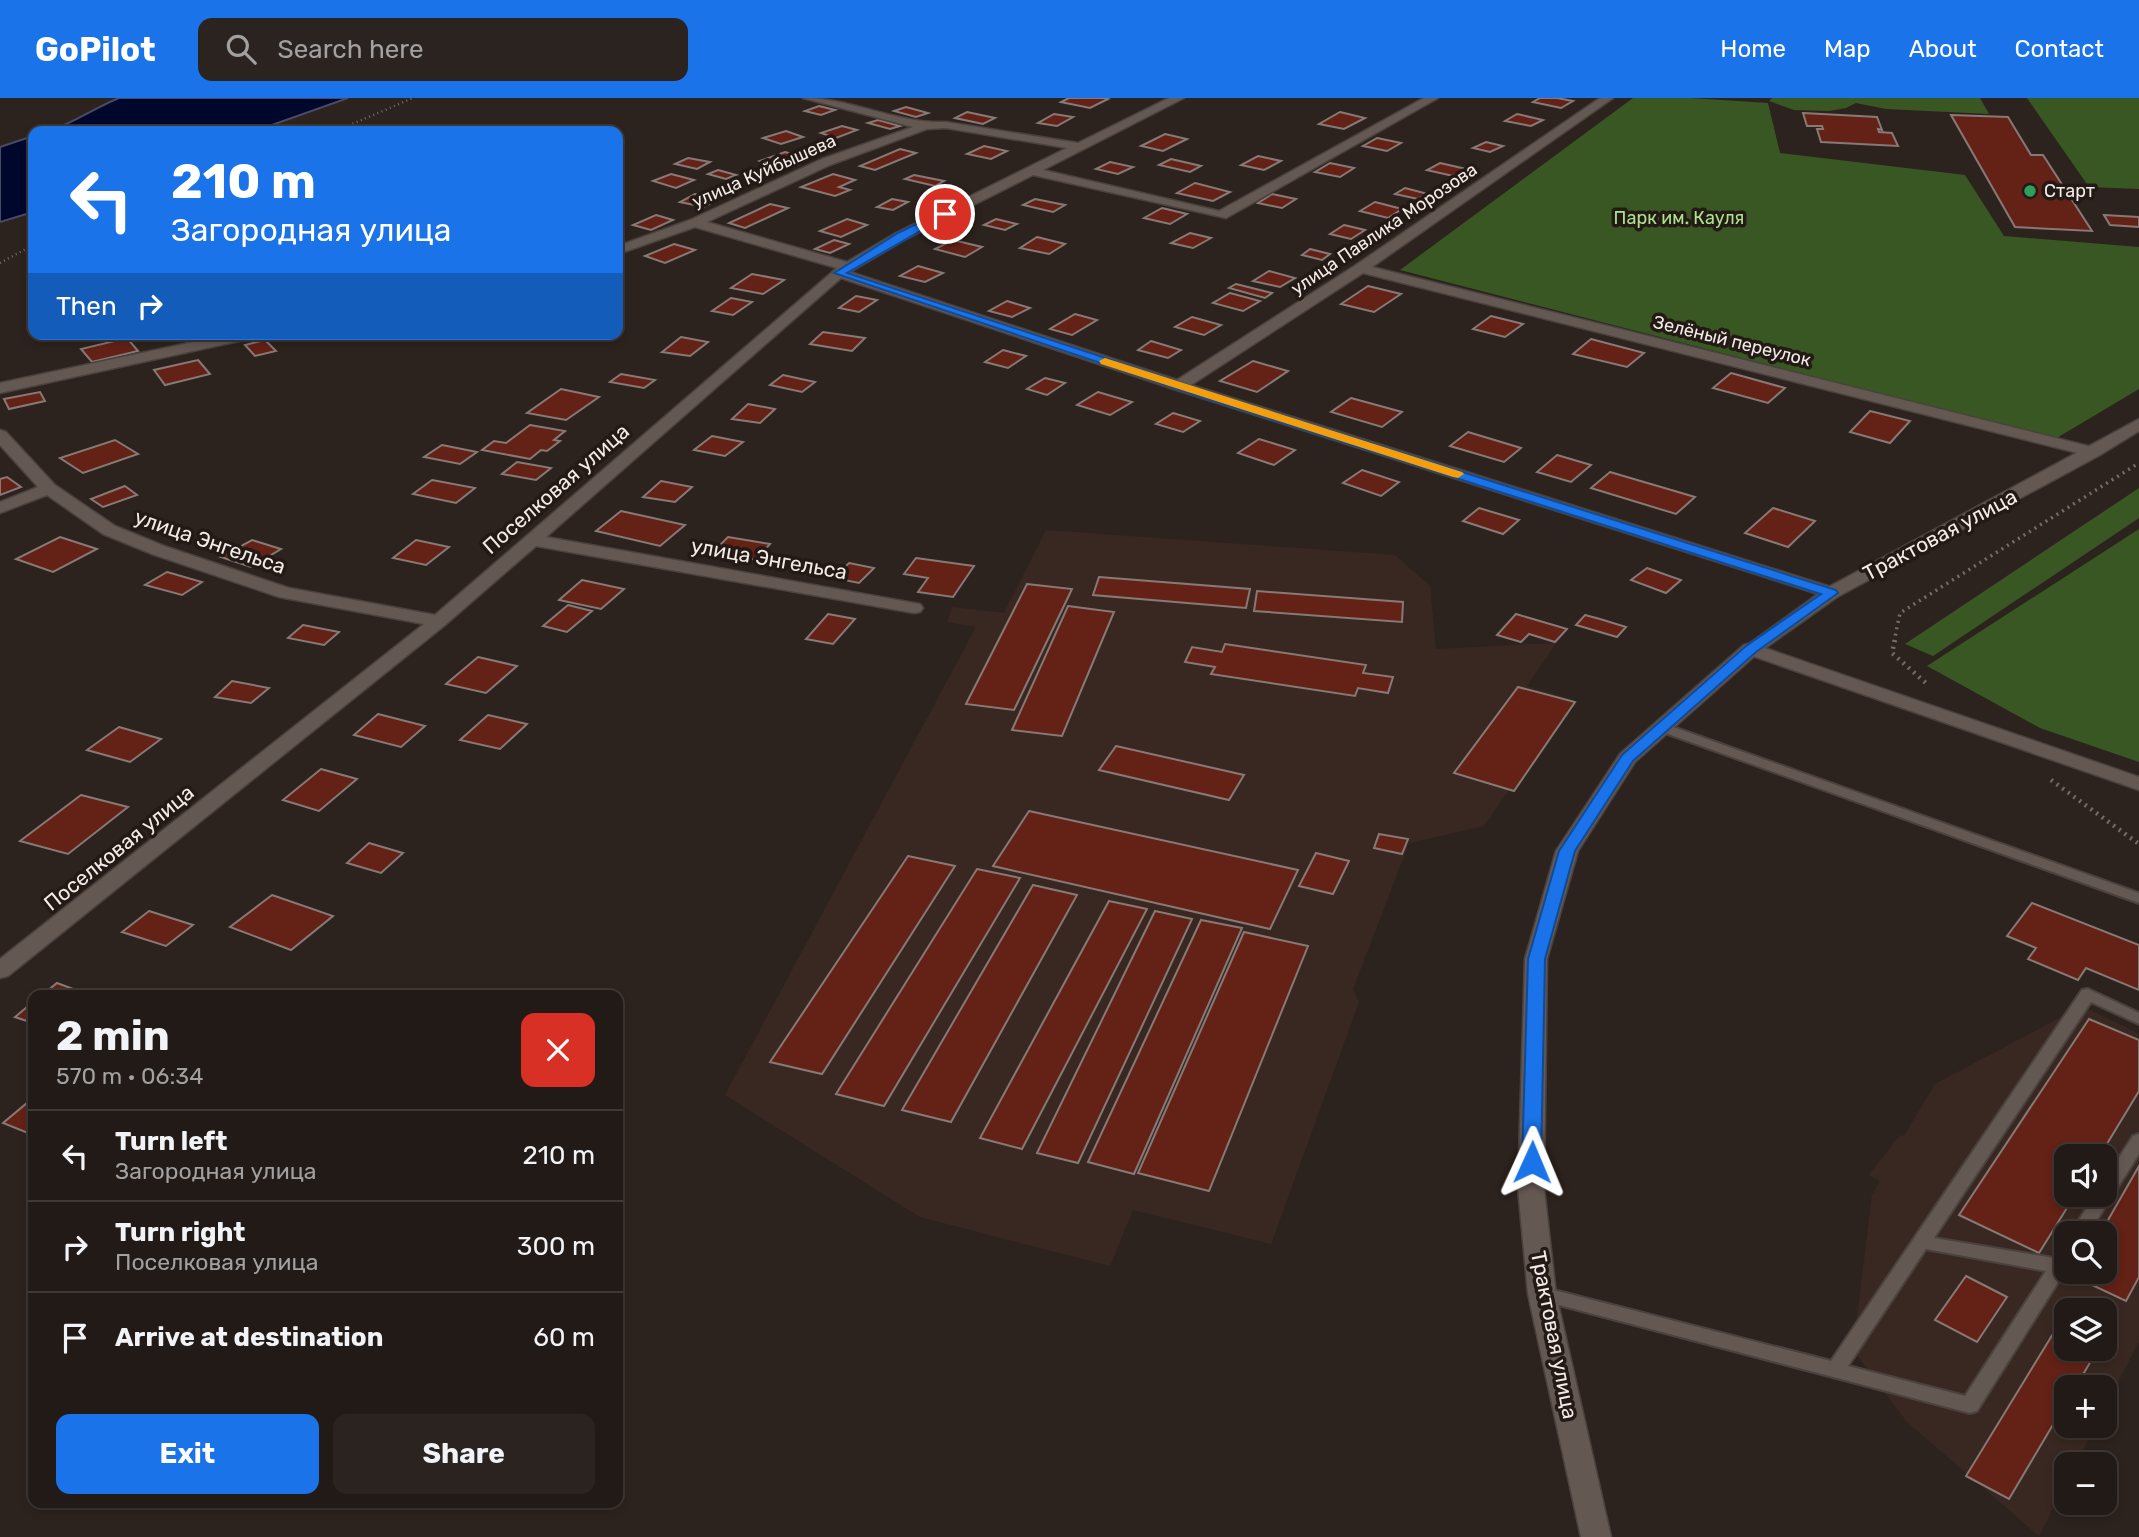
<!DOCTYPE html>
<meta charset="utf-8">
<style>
body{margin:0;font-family:Rubik,sans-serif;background:#2a231f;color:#f1f3f6;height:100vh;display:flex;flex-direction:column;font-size:26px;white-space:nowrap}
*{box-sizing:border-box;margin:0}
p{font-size:23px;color:#a2a1a1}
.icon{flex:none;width:38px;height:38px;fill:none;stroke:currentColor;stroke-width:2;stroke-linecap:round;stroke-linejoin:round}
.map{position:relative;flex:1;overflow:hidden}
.panel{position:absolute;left:28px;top:892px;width:595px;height:518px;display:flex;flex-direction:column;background:#221a16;border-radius:14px;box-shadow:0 4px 10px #0003,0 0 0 2px #3f3835}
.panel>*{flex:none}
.banner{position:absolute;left:28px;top:28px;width:595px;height:214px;border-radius:14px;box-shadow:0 4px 10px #0003,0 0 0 2px #3f3835;background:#1a73e8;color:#fff;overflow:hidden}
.fabs{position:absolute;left:2054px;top:1046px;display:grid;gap:14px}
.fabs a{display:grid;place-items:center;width:63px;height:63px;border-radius:14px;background:#221a16;box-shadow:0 4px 10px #0003,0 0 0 2px #3f3835;font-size:35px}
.pin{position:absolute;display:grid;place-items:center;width:60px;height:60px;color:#fff;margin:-30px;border:4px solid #fff;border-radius:50%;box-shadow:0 2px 7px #0007}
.me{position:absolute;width:77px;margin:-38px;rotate:1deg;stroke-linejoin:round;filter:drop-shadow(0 0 5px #0008)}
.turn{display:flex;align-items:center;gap:24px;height:147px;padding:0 28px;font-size:32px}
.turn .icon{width:91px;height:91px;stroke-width:2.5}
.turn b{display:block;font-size:49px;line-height:60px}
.then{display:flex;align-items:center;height:66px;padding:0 28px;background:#0003;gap:14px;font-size:26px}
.round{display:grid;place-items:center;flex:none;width:74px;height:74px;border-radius:14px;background:#2a231f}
.summary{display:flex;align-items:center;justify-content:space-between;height:119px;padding:0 28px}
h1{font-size:42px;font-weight:700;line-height:52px}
.button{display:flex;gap:14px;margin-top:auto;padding:14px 28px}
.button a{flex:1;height:80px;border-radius:14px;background:#1a73e8;color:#fff;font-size:28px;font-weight:700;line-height:80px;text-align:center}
.button a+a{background:#2a231f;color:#f1f3f6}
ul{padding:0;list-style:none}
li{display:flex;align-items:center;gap:21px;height:91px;padding:0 28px;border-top:2px solid #3f3835}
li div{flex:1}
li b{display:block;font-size:26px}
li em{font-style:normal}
header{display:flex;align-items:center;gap:42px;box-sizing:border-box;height:98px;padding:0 35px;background:#1a73e8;color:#fff}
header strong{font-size:33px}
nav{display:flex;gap:38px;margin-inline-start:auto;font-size:24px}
.search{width:490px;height:63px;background:#2a231f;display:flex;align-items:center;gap:18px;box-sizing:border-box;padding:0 24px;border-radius:14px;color:#a2a1a1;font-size:26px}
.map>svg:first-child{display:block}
.built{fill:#392821;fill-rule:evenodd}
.green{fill:#395723}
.water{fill:#00072c;stroke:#494b64;stroke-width:2}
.building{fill:#642116;stroke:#877976;stroke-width:2}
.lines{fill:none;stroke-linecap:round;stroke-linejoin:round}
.service-casing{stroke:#4a423e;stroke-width:4}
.minor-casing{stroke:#4a423e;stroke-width:3}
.tertiary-casing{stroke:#4a423e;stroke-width:3}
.path-far2{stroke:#756c67;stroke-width:2.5;stroke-dasharray:1 3.5;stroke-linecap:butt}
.path-far1{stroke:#756c67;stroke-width:3.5;stroke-dasharray:2 4.5;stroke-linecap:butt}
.path{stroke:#756c67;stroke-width:4.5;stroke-dasharray:2 5;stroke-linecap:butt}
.service{fill:#645853;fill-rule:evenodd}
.minor{fill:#645853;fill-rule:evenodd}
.tertiary{fill:#645853;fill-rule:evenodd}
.route{fill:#1a73e8;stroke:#114b97;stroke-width:2}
.slow{fill:#f59e0b}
.leisure-dot{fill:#2e9e5b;stroke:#231915;stroke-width:2.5}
.labels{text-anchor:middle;stroke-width:7;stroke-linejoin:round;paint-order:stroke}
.far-street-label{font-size:18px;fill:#f3ebe8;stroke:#231915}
.far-poi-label{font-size:18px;fill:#f3ebe8;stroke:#231915;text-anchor:start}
.far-park-label{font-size:18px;fill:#ade38a;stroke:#231915}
.street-label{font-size:21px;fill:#f3ebe8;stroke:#231915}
</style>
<header>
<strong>GoPilot</strong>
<div class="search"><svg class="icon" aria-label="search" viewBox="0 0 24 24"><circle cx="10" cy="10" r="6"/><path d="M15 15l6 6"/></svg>Search here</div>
<nav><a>Home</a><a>Map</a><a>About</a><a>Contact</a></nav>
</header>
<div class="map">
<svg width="2139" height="1439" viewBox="0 0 2139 1439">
<rect width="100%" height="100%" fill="#2d231e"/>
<g class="built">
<path d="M1046 432 1395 457 1430 488 1436 551 1556 545 1527 588 1571 601 1484 728 1409 745 1353 891 1359 904 1271 1146 1133 1112 1110 1168 920 1119 725 997 976 529 947 524 952 509 1004 515Z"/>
<path d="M2082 908 2139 936V1244L2105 1309V1290H2067V1328H2095L2076 1367H2067V1384L2039 1438 1907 1324 1853 1252 1872 1097 1880 1083 1869 1077 1900 1037 1904 1038 1935 986ZM2067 1059H2105V1097H2067ZM2067 1136H2105V1174H2067ZM2067 1213H2105V1251H2067Z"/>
</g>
<g class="green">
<path d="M1633 0H1690L1768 5 1780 55 1965 77 2004 138 2139 149V291L2055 341 1400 172Z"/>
<path d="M1772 0H1980L1989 16 1886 11 1856 5 1846 10 1829 13 1794 12 1769 3Z"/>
<path d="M2027 0H2139V91L2089 89Z"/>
<path d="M2139 390V420L1933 558 1905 546Z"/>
<path d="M2139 431V664L2040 630 1927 568Z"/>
</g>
<g class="water">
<path d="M119 0H348L255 33H49C74 25 94 10 119 0Z"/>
<path d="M33 38V114L0 124V49Z"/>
</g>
<g class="building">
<path d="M1069 0H1104L1108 1 1090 10 1061 4Z"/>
<path d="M1540 0H1557L1573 3 1561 10 1533 4Z"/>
<path d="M819 8 835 12 821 17 805 13Z"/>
<path d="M906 9 928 15 916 19 894 13Z"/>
<path d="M967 14 995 20 983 26 955 20Z"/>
<path d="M1340 14 1365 20 1344 31 1319 26Z"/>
<path d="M1803 15 1877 19 1882 32 1878 31 1879 34 1892 35 1898 48 1821 44 1817 31H1823L1822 28H1807Z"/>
<path d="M1054 16 1073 19 1057 28 1038 25Z"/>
<path d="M1517 16 1543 22 1531 28 1505 23Z"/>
<path d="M1951 17 2008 19 2031 57H2043L2092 133 2015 129Z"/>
<path d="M878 22 900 28 890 31 868 25Z"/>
<path d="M842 28 857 32 836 40 821 35Z"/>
<path d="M786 33 803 39 781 46 763 40Z"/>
<path d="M1165 36 1187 41 1163 53 1141 48Z"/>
<path d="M1377 40 1401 45 1387 53 1363 48Z"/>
<path d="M1486 44 1503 48 1490 54 1473 50Z"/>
<path d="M984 48 1007 53 991 61 967 56Z"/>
<path d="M900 51 916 55 875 72 860 68Z"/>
<path d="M785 54 802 59 789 64 798 67 787 71 760 63Z"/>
<path d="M1258 58 1281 63 1264 72 1241 67Z"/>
<path d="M688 60 710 64 697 71 675 66Z"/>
<path d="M1171 61 1201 68 1190 74 1159 67Z"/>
<path d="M1110 64 1133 69 1118 76 1096 71Z"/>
<path d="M1330 65 1354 70 1340 79 1315 74Z"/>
<path d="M1440 65 1466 71 1453 78 1427 72Z"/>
<path d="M718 72 736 77 726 81 708 76Z"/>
<path d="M671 76 694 82 676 90 653 83Z"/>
<path d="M833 76 855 82 839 89 850 92 835 98 801 89Z"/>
<path d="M914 77 944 83 935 88 905 81Z"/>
<path d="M1195 85 1230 94 1213 103 1177 95Z"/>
<path d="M1405 90 1428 96 1418 101 1395 96Z"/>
<path d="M695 96 719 101 704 109 680 104Z"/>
<path d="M1272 96 1296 101 1282 110 1258 105Z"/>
<path d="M892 101 908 104 893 112 877 109Z"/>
<path d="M1035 101 1065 107 1053 114 1023 107Z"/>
<path d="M1375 104 1402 111 1388 120 1360 113Z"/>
<path d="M770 106 788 110 745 130 729 125Z"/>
<path d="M1162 110 1187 116 1170 126 1144 120Z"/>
<path d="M656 117 673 122 651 132 633 127Z"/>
<path d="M2104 117 2139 119V129L2110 127Z"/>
<path d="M847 121 867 127 841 139 820 133Z"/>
<path d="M996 121 1017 126 1005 132 984 127Z"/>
<path d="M1344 127 1365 132 1351 141 1330 136Z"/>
<path d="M1190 135 1211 140 1193 150 1171 145Z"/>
<path d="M1037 139 1065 146 1049 156 1020 150Z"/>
<path d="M834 142 849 146 830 155 815 151Z"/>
<path d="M953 142 982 149 965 159 935 151Z"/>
<path d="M674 146 695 152 665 165 645 158Z"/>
<path d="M1310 151 1330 156 1322 162 1302 157Z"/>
<path d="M918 168 943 175 925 184 900 178Z"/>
<path d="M1269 173 1295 180 1280 189 1253 183Z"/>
<path d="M752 176 784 182 763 196 731 190Z"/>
<path d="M1236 186 1272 195 1265 200 1229 190Z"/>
<path d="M1368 188 1401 196 1374 214 1341 206Z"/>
<path d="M1230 195 1260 203 1243 213 1213 205Z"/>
<path d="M856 198 877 202 859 214 839 210Z"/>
<path d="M731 200 752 204 733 217 712 213Z"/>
<path d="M1007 203 1030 210 1012 219 989 213Z"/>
<path d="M1075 216 1097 222 1072 237 1050 231Z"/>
<path d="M1491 218 1523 226 1505 239 1473 231Z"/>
<path d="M1192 219 1221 227 1204 237 1175 229Z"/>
<path d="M823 234 865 240 852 253 810 246Z"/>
<path d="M681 239 708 244 690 258 662 254Z"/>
<path d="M127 240 138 253 92 264 81 251Z"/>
<path d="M1591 241 1644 255 1627 269 1573 256Z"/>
<path d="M265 242 276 253 255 258 245 247Z"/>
<path d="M1151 243 1181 252 1168 260 1138 252Z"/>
<path d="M1003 252 1026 258 1008 270 985 264Z"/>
<path d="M198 262 210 276 165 287 154 272Z"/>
<path d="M1253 263 1288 273 1257 294 1220 283Z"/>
<path d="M1731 275 1785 290 1768 305 1713 290Z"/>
<path d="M621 276 655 282 644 290 610 284Z"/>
<path d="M783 277 815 284 802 294 770 287Z"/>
<path d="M1045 280 1065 285 1047 297 1027 291Z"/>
<path d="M561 291 599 299 566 322 527 315Z"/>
<path d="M40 294 45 303 9 311 4 301Z"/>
<path d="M1098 294 1132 304 1110 317 1077 307Z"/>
<path d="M1351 300 1402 314 1382 329 1331 314Z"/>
<path d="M748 306 775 311 760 325 732 321Z"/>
<path d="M1870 313 1910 323 1890 345 1850 334Z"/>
<path d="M1173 315 1200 323 1183 334 1156 326Z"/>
<path d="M530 327 565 333 554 342 560 343 547 353 541 352 530 361 482 352 494 343 506 345Z"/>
<path d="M1468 334 1521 350 1504 364 1450 348Z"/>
<path d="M712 338 743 344 725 358 694 352Z"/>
<path d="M1259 341 1295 352 1274 367 1238 355Z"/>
<path d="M115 342 138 356 83 375 60 360Z"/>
<path d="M442 347 477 354 460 366 424 359Z"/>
<path d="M1557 357 1591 367 1571 384 1537 374Z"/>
<path d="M517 364 551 370 536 382 502 376Z"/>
<path d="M1362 372 1399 384 1381 398 1343 385Z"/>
<path d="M1610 374 1695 399 1676 416 1591 390Z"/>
<path d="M7 379 21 389 0 397V381Z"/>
<path d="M432 382 475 390 456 405 413 396Z"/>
<path d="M661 383 692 389 675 404 643 399Z"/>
<path d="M125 388 137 397 103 409 91 401Z"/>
<path d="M1479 410 1519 422 1503 436 1463 423Z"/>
<path d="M1773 410 1815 423 1788 449 1745 435Z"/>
<path d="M621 413 685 427 660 448 596 433Z"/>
<path d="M60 439 97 451 53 474 16 461Z"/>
<path d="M728 439 770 446 756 462 713 454Z"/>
<path d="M252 442 281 451 251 469 221 459Z"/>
<path d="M416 442 449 449 426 467 393 460Z"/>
<path d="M916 460 974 468 953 499 918 494 928 480 904 476Z"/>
<path d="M849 465 874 470 859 485 834 480Z"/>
<path d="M1647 470 1681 482 1666 495 1631 482Z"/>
<path d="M167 474 202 484 182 497 145 487Z"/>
<path d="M1099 479 1250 491 1246 510 1093 497Z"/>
<path d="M582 482 624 491 601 511 559 502Z"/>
<path d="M1027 486 1072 491 1014 612 966 606Z"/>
<path d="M1257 493 1403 504 1402 524 1254 513Z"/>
<path d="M568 507 592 513 567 534 543 528Z"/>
<path d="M1068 508 1114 514 1062 638 1012 632Z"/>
<path d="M828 516 855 521 833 546 806 541Z"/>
<path d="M1516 516 1567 531 1555 544 1529 536 1521 544 1497 537Z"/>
<path d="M1585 517 1600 521 1626 529 1617 539 1576 527Z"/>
<path d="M303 527 339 534 324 547 288 540Z"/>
<path d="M1225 546 1366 567 1363 575 1393 579 1388 595 1358 590 1355 598 1211 576 1215 569 1185 564 1192 549 1222 554Z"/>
<path d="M478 559 517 568 486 595 446 586Z"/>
<path d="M232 583 269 590 251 605 215 599Z"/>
<path d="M1518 589 1575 604 1514 693 1454 675Z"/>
<path d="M378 616 425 628 401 649 354 637Z"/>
<path d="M488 617 527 626 500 651 460 642Z"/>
<path d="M119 629 161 641 130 664 87 652Z"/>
<path d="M1116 648 1244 677 1229 702 1099 672Z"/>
<path d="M321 671 357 681 319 713 283 702Z"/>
<path d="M81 697 128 709 68 756 20 743Z"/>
<path d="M1029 713 1298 772 1270 831 993 768Z"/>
<path d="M1379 736 1408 741 1402 756 1374 750Z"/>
<path d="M369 745 403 755 381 775 347 765Z"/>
<path d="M1316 755 1349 763 1333 796 1299 788Z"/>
<path d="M908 758 955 768 822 976 770 964Z"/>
<path d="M977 771 1020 780 884 1008 836 996Z"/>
<path d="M1033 787 1077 797 951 1024 902 1012Z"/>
<path d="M272 797 333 818 291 852 230 829Z"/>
<path d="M1109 803 1147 811 1022 1051 980 1040Z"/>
<path d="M2032 805 2139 847V892L2086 870 2078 882 2028 861 2036 850 2007 838Z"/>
<path d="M149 813 193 827 166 848 122 834Z"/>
<path d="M1155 813 1192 821 1078 1065 1037 1055Z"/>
<path d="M1201 822 1242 830 1134 1076 1088 1064Z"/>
<path d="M1244 834 1308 848 1209 1093 1138 1075Z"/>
<path d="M57 885 92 898H41Z"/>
<path d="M33 904V925L15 919Z"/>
<path d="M2089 921 2139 942V993L2099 1059H2067V1097H2075L2039 1155 1959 1117Z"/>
<path d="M33 1000V1037L3 1025Z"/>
<path d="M2139 1068V1179L2126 1203 2075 1179 2078 1174H2105V1136H2100Z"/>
<path d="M1966 1178 2007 1199 1977 1244 1935 1222Z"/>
<path d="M2067 1213V1251H2098L2075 1290H2067V1303L2009 1401 1966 1378Z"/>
</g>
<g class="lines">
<defs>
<g id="service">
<path d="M1662 625 2139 795V805L1657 632 1655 629 1657 626Z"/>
<path d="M2088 891 2139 915V926L2091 904 1934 1140 2054 1160 2061 1150 2067 1148V1170L1977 1313 1970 1315 1536 1201 1533 1196 1536 1191 1542 1189 1831 1263 2082 892ZM1926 1151 2046 1173 1965 1298 1848 1268Z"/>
<path d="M2139 1036V1056L2088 1136H2070L2095 1097H2105V1081L2133 1038Z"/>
</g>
<g id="minor">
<path d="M803 0C852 0 897 26 946 24L1078 45 1169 0H1184L1043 72 1219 113 1424 0H1438L1226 120 1033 77 906 141 850 174 1177 282 1356 167 1600 0H1613L1372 169 2100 351 2102 354 2094 359 1363 175 1191 287 1837 491 1840 495 1837 499 1831 500 1174 291 841 180 546 439 914 505 920 506 923 510 920 514 914 515 536 448 445 527 8 878 0 880V861L424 526 279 499 152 456 103 436 47 397 0 415V404L38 389 0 347V332L6 334 55 387 115 428 164 448 289 490 435 517 837 170 695 129 618 156V148L690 122 822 61 913 29ZM946 30 1067 50 896 135 847 164 707 124 830 67 927 31Z"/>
<path d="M231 236H260L253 240 0 295V285Z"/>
<path d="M1751 545 1758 547 1760 551 1758 555 1635 664 1578 753 1547 861 1544 1090 1556 1196 1611 1439H1581L1528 1196 1518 1090 1525 861 1556 753 1620 656 1744 547Z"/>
</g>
<path id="tertiary" d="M2139 321V333L2100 357 1837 499 1765 550 2139 679V692L1744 555 1742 551 1825 491Z"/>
</defs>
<use href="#service" class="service-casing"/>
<use href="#minor" class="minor-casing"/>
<use href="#tertiary" class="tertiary-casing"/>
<g class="path-far2">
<path d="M336 33 413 0"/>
<path d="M0 165 33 147"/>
</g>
<path class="path-far1" d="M1894 544 1900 515 2139 365"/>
<g class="path">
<path d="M1895 542 1892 555 1927 586"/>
<path d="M2051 682 2139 746"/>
</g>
<use href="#service" class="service"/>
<use href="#minor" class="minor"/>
<use href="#tertiary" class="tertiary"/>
</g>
<path class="route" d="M941 114 950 116 847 175 1209 294 1836 492 1838 495 1756 554 1633 663 1575 753 1545 861 1541 1064 1538 1069H1525L1522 1064 1528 861 1559 753 1622 657 1746 548 1821 496 1201 299 834 175 898 135Z"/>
<path class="slow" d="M1105 260 1462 374 1464 376 1458 380 1453 379 1101 266 1099 263Z"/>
<circle class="leisure-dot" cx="2030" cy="93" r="7"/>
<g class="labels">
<g class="far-street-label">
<text transform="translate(764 73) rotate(-24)" y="6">улица Куйбышева</text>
<text transform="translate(1384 131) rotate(-34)" y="6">улица Павлика Морозова</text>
<text transform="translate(1732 243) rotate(14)" y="6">Зелёный переулок</text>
</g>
<g class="far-poi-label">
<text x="2044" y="99">Старт</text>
</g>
<g class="far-park-label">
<text x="1679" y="126">Парк им. Кауля</text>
</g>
<g class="street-label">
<text transform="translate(556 391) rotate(-41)" y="7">Поселковая улица</text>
<text transform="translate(1940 437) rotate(-28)" y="7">Трактовая улица</text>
<text transform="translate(210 444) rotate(19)" y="7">улица Энгельса</text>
<text transform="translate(769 461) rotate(10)" y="7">улица Энгельса</text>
<text transform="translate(119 750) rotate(-39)" y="7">Поселковая улица</text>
<text transform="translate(1554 1237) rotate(79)" y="7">Трактовая улица</text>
</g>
</g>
</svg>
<div class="fabs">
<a><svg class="icon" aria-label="sound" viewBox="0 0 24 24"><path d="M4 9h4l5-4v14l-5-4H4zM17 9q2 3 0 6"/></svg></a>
<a><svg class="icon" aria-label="search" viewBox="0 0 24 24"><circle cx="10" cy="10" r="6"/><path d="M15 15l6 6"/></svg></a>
<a><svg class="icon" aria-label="layers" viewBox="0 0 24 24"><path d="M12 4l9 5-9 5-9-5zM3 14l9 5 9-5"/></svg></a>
<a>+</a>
<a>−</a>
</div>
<div class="pin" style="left:945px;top:116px;background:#d93025"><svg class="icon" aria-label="arrive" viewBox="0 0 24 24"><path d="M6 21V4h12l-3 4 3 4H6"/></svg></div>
<svg class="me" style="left:1532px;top:1064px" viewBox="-20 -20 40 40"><path d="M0-17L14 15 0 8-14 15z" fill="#1a73e8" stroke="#fff" stroke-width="4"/></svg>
<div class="banner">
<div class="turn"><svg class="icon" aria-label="left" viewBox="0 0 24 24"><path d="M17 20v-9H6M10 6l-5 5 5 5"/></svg><div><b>210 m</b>Загородная улица</div></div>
<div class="then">Then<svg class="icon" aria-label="right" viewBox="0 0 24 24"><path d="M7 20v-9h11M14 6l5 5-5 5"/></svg></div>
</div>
<section class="panel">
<div class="summary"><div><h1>2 min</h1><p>570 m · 06:34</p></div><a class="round" style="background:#d93025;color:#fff"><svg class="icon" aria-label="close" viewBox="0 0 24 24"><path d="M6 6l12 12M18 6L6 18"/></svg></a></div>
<ul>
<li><svg class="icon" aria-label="left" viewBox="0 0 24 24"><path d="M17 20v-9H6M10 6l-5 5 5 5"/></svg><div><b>Turn left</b><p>Загородная улица</p></div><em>210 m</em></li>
<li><svg class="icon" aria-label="right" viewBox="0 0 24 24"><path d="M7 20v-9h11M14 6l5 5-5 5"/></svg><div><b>Turn right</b><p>Поселковая улица</p></div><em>300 m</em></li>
<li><svg class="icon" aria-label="arrive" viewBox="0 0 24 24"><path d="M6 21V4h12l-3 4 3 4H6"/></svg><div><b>Arrive at destination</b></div><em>60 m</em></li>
</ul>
<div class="button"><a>Exit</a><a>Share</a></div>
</section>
</div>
